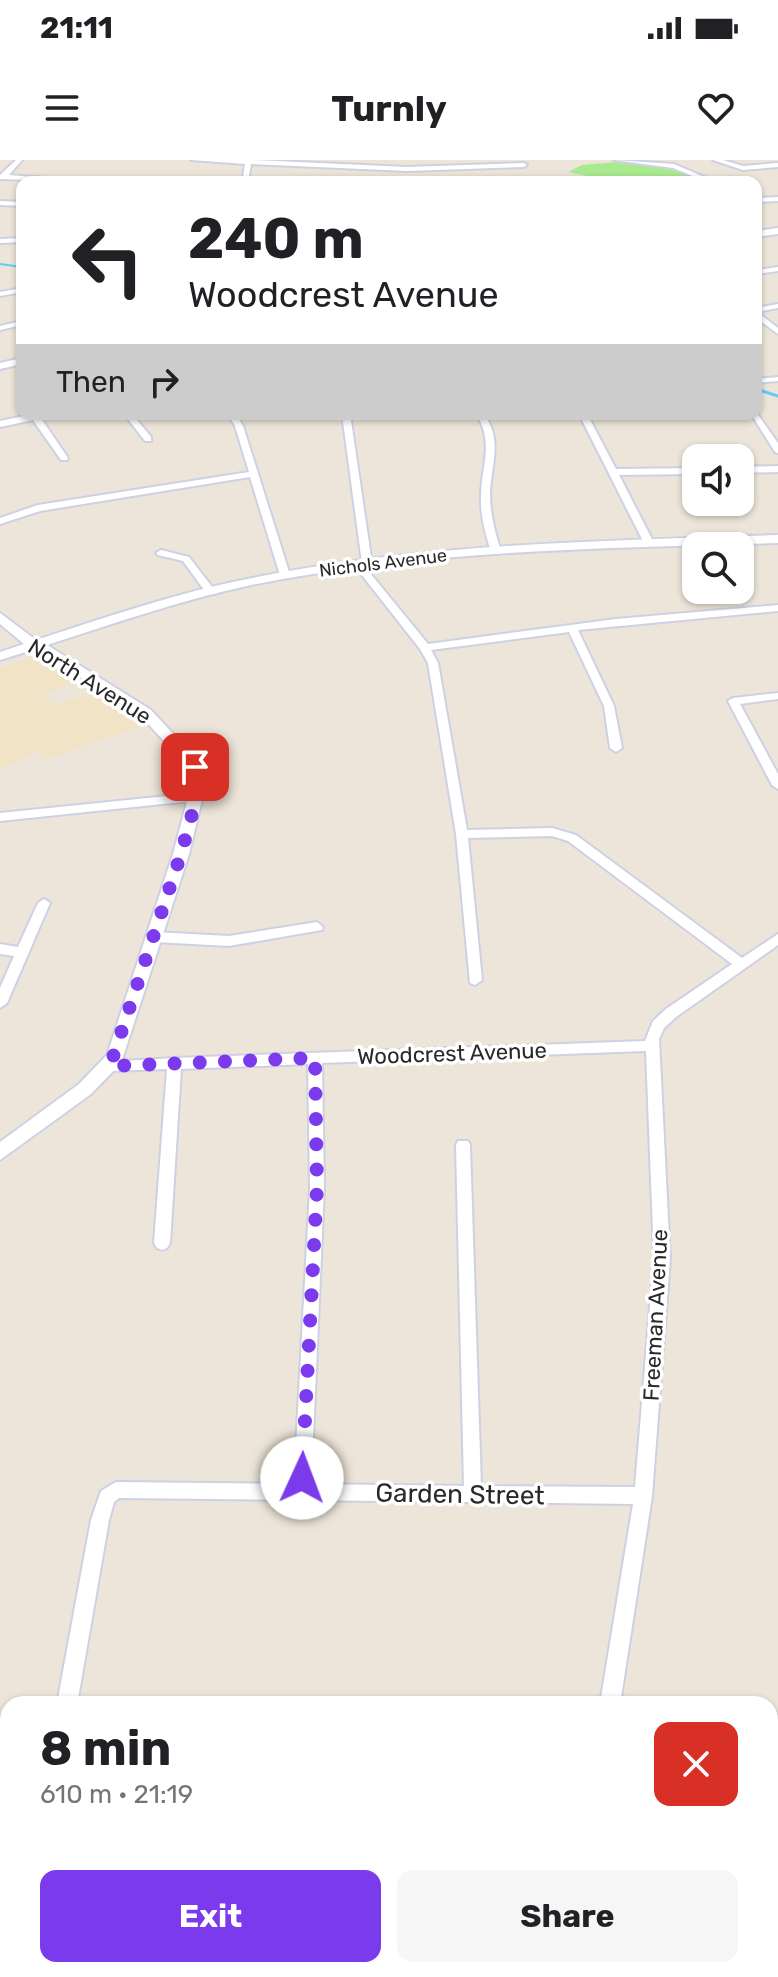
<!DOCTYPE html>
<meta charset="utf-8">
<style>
body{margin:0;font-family:Rubik,sans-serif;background:#f6f6f6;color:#202124;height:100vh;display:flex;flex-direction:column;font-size:30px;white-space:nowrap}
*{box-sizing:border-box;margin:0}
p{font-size:26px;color:#757577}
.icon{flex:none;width:44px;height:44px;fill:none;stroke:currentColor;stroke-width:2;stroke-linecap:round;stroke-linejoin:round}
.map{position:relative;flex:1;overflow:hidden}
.drawer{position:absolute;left:0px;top:1536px;width:778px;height:282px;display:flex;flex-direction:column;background:#fff;border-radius:24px 24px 0 0;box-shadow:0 2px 6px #0004}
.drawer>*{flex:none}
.banner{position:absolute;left:16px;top:16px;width:746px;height:244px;border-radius:16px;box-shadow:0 2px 6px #0004;background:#fff;color:#202124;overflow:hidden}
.buttons{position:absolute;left:682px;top:284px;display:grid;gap:16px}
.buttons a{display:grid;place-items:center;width:72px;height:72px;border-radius:16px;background:#fff;box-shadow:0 2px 6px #0004;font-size:40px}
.pin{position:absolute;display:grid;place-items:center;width:68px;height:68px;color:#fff;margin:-34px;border-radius:16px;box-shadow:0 4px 12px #0006}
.me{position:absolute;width:88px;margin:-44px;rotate:2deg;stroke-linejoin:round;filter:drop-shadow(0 0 6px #0008)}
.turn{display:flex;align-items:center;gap:28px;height:168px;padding:0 40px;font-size:36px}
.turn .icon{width:104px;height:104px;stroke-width:2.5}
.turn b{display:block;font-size:56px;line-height:68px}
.then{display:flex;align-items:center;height:76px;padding:0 40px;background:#0003;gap:16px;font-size:30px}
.round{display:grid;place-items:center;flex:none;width:84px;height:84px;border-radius:16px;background:#f6f6f6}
.head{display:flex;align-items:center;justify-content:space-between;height:136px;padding:0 40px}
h1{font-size:48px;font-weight:700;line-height:60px}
.button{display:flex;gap:16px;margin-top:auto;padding:16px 40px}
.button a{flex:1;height:92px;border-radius:16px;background:#7c3aed;color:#fff;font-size:32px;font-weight:700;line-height:92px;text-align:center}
.button a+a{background:#f6f6f6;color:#202124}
.status{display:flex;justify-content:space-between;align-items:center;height:56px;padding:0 40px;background:#fff;direction:ltr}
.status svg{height:22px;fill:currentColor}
header{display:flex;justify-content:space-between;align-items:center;height:104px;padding:0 40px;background:#fff;font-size:36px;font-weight:700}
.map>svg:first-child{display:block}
.education{fill:#f1e4c6}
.green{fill:#aaea8f}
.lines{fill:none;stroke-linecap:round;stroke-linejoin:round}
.stream-far1{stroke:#60ccfb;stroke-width:2}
.stream{stroke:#60ccfb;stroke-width:3}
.street-casing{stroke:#ced1e4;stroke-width:4}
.secondary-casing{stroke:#ced1e4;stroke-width:4}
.primary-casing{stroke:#c7c7c7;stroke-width:4}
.street{fill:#fff;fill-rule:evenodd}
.secondary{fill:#fff;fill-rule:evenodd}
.primary{fill:#ffdc4c;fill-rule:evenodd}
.route{stroke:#7c3aed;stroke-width:14;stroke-dasharray:0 25.2}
.labels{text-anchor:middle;stroke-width:7;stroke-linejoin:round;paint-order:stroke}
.far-street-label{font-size:18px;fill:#292929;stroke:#fff}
.street-label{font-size:22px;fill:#292929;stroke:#fff}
.near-street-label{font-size:26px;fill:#292929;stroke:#fff}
</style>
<div class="status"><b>21:11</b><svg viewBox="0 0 49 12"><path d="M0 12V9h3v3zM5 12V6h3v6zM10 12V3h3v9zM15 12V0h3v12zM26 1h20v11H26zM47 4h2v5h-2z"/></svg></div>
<header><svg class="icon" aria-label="menu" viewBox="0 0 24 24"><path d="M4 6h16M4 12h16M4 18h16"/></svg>Turnly<svg class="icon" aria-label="heart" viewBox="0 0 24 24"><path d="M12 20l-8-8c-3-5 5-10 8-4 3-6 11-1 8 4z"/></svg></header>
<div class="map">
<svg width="778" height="1817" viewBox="0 0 778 1817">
<rect width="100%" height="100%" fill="#ede5d9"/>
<path class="education" d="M41 494 81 520 44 533 56 545 98 531 145 565 44 600 38 592 0 608V508Z"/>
<path class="green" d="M617 2C650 7 678 7 709 22H616L568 12 582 5Z"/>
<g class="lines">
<path class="stream-far1" d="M0 104 22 107"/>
<path class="stream" d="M756 229 778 236"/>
<defs>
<g id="street">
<path d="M16 0H22L9 15 96 22 0 19V15Z"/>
<path d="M191 0H252L407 7 524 3 527 5 524 7 407 11 251 4 248 22H242L245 4Z"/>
<path d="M614 0 674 4 716 22H707L673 8Z"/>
<path d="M713 0H723L743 6 778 3V7L743 10Z"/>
<path d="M778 37V41L756 42V38Z"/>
<path d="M0 41 22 42V46L0 45Z"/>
<path d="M22 78V82L0 83V79Z"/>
<path d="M778 107V111L756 114V110Z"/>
<path d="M22 128V132L0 136V132Z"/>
<path d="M778 144V148L757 152 778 168V174L756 158V148Z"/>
<path d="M22 161V165L0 170V166Z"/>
<path d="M778 217V221L756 223V219Z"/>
<path d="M756 252 778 283V293L775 292 751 254H756Z"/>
<path d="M33 254H51L41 258 68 298 67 300H61L33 260 0 267V261Z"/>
<path d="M124 254H132L151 277V281H145Z"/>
<path d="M228 254H236L243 266 290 415 289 417 280 415 250 317 40 351 0 364V358L38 345 249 312 235 266Z"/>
<path d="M342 254H350L372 404 365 407 428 484 616 459 778 445V451L578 470 614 546 622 588 616 592 610 588 604 546 569 472 431 490 438 503 467 670 552 668 576 675 742 798 778 774V785L676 857 664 868 659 879 670 1098 652 1336 620 1544H600L633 1344 119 1338 114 1342 109 1360 77 1544H57L91 1360 101 1331 116 1322 294 1324 310 1028 308 904 181 909 170 1083 167 1088 162 1090 157 1088 154 1083 167 909 110 911 105 910 103 906 105 902 174 898 645 881 653 861 666 849 732 804 568 681 552 676 468 678 482 820 475 825 470 823 456 674 428 503 420 489 354 405 362 403ZM646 891 654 1098 635 1327 481 1326 470 985 468 981H458L456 985 464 1326 311 1324 324 1028 322 903Z"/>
<path d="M476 254H484C503 281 491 305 490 334 490 354 495 373 501 391L496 394 491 391C485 373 480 354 481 334 482 305 494 281 476 254Z"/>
<path d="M579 254H587L616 309 696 308V314L619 315 654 383 652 385 644 383Z"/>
<path d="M778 306V312L740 313V307Z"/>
<path d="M161 390 189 397 216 432 215 434H207L183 401 158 395 156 393Z"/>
<path d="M778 533V539L740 544 778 614V629L772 625 728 541 733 538Z"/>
<path d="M197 633 201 634V640L0 661V653Z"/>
<path d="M44 739 50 743 7 843 0 848V828L14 796 0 794V784L18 787 38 743Z"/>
<path d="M317 762 323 767 322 770 229 786 154 782 148 777 154 772 229 776Z"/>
<path d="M402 1810H425L422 1817H399Z"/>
</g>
<g id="secondary">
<path d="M778 68V74L756 77V71Z"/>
<path d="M22 198V204L0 209V203Z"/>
<path d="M778 375V383C603 388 424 390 251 425 182 440 115 463 47 485L151 550 195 597 206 623 189 694 121 903 91 934 0 1000V982L79 924 107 895 173 694 192 623 183 602 141 556 46 495 35 489 0 500V492L24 484 0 464V453L36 480C107 457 179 432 252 418 424 383 603 381 778 375Z"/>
<path d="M770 1742 778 1744V1772L770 1770Z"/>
</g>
<g id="primary">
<rect x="0" y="1625" width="8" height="28"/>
<path d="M770 1792 778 1795V1817H759L756 1810H770Z"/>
</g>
</defs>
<use href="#street" class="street-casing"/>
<use href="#secondary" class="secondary-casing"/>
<use href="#primary" class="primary-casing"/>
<use href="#street" class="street"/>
<use href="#secondary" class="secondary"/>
<use href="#primary" class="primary"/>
</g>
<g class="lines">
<path class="route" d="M195 607 199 629 181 694 110 906 315 898 317 1028 302 1318"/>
</g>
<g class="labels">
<g class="far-street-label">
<text transform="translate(383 403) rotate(-7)" y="6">Nichols Avenue</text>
</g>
<g class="street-label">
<text transform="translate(90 521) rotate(32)" y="8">North Avenue</text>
<text transform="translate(452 893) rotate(-2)" y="8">Woodcrest Avenue</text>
<text transform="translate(655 1155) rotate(-87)" y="8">Freeman Avenue</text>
</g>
<g class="near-street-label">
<text transform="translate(460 1334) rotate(1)" y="9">Garden Street</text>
</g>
</g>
</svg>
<div class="buttons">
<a><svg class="icon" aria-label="sound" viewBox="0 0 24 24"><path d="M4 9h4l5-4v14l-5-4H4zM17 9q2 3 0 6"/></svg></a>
<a><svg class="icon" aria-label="search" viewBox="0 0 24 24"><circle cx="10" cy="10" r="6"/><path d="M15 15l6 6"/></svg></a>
</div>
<div class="pin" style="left:195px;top:607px;background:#d93025"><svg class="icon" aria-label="arrive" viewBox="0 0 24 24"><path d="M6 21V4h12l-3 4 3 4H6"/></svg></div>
<svg class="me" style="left:302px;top:1318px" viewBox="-20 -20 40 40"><circle r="19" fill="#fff"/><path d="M0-13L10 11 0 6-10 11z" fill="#7c3aed"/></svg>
<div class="banner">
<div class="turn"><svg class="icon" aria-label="left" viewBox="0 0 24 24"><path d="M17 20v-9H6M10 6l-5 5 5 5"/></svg><div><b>240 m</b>Woodcrest Avenue</div></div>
<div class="then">Then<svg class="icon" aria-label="right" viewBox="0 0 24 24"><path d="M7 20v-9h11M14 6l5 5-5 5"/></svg></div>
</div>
<section class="drawer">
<div class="head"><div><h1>8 min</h1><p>610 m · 21:19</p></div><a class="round" style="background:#d93025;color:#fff"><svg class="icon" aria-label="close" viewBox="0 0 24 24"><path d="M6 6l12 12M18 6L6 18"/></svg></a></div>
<div class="button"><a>Exit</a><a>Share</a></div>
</section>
</div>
